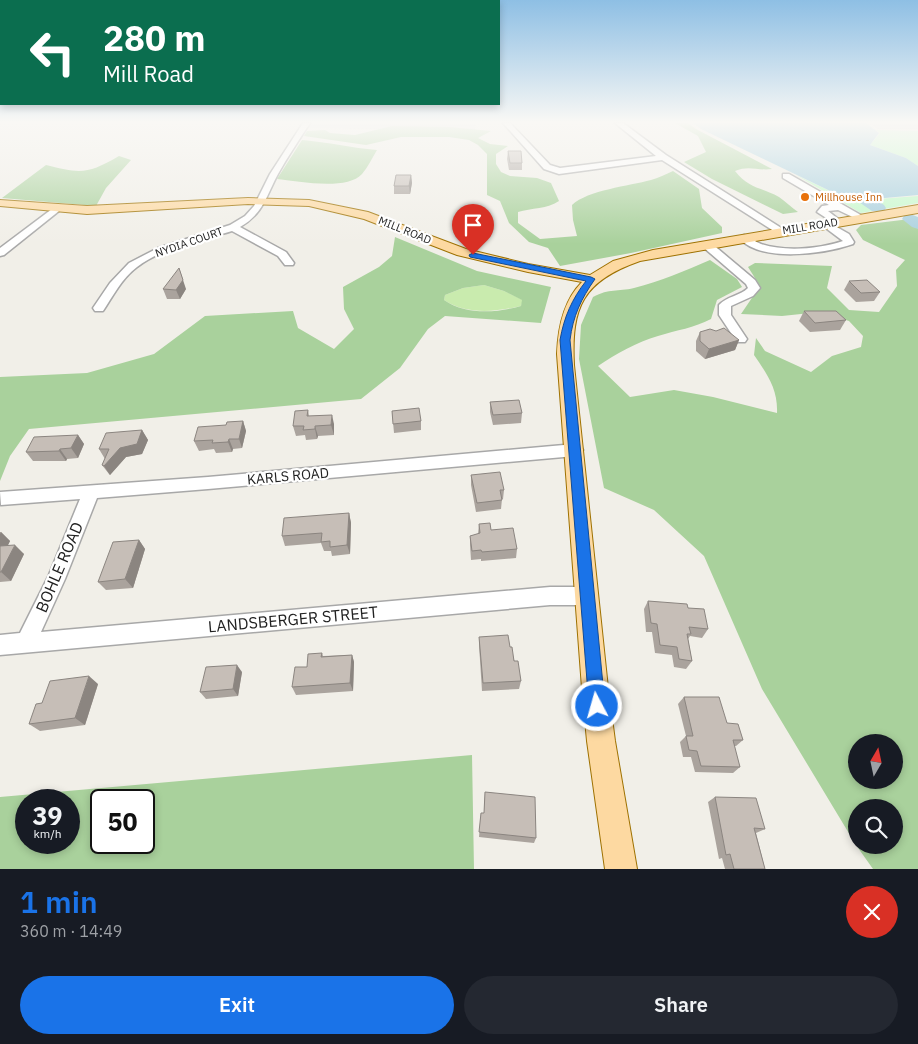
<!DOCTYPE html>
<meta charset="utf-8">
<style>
body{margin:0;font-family:"IBM Plex Sans",sans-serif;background:#242831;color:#f1f3f6;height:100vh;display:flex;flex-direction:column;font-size:19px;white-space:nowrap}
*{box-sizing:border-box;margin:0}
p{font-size:16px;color:#9ea1a6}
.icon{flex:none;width:28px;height:28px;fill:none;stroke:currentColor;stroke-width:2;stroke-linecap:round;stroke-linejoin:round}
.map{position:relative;height:869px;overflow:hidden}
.details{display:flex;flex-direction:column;background:#171b24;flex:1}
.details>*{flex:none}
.hud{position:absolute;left:0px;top:0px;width:500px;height:105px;box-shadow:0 2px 8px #0003;background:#0b6e4f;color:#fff;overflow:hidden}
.needle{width:32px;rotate:9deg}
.controls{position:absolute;left:848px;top:734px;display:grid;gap:10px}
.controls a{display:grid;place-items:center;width:55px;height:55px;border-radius:50%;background:#171b24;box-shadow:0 2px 8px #0003;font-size:25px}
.speed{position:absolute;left:15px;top:789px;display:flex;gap:10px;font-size:25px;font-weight:700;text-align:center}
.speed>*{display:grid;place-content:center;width:65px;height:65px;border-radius:50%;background:#171b24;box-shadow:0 2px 8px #0003;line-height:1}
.speed small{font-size:12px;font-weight:400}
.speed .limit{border:2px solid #111;border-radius:8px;background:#fff;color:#111}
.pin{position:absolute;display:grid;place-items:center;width:42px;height:42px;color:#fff;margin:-51px -21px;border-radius:50% 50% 50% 0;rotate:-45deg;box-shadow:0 0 5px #0007}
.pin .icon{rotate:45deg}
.me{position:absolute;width:55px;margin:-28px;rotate:354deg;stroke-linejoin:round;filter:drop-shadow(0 0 4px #0008)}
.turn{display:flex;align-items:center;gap:18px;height:105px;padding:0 20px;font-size:22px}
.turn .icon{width:65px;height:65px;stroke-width:2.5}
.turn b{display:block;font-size:35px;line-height:42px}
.round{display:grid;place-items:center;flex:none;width:52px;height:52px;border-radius:26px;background:#242831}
.head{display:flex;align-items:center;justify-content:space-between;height:85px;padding:0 20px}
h1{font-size:30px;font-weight:600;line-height:38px;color:#1a73e8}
.cta{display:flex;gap:10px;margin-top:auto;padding:10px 20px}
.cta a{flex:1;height:58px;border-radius:30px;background:#1a73e8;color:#fff;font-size:20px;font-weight:600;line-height:58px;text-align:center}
.cta a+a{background:#242831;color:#f1f3f6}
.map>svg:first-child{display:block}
.residential{fill:#dfdede}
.grass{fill:#c9ebae}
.forest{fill:#a9d19c;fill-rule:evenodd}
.park{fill:#c6facc}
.water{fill:#a8d0df}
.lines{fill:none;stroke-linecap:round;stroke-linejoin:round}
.river{fill:#a8d0df;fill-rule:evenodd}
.minor-casing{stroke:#a8a8a8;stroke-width:3}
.major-casing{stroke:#9e7100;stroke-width:2}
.minor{fill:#fff;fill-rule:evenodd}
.major{fill:#fdd9a1;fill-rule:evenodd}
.wall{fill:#aaa39d}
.shaded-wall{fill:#8b8580}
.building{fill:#c6beb7;stroke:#8b8580}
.route{fill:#1a73e8;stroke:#114b97}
.food-dot{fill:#e8710a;stroke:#fff;stroke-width:2}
.labels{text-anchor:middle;stroke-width:4.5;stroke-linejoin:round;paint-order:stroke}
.far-food-label{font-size:11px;fill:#c56008;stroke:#fff;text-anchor:start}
.far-street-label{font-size:11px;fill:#212121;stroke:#fff}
.street-label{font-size:14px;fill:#212121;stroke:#fff}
.near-street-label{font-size:16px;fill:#212121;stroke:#fff}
</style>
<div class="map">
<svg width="918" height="869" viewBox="0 0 918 869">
<rect width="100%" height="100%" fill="#f1efe8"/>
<g class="residential">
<path d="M301 123H476L475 130 297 128Z"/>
<path d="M869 123H918V129H878Z"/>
</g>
<path class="grass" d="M484 285 504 291 523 300 521 306C496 312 466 315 444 300L445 295 463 288Z"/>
<g class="forest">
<path d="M675 123H688L696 129 772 169C758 171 749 165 735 171 749 189 761 187 779 197 785 201 792 208 798 212L783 214 712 179 684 162 706 152 698 136Z"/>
<path d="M392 126 450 127 491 131 478 138 490 144 508 146 496 154V164L501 172 510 176 537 178 551 183 559 201C548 209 531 208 518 212V223L540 239 577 236 573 220 572 205C588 190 629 186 651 180 658 178 666 174 673 171L699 189 702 208 722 227V233L631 253 560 266 548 248 529 242 509 223 500 201 487 195V154L478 145 469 140 449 137H401L366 145 304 136 307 131 325 130 330 133 355 135Z"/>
<path d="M302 140C328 142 352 148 377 150 372 158 368 167 362 174 347 191 297 181 277 179Z"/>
<path d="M119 156 131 160 106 188 96 206 2 198 46 165C81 174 88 174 119 156Z"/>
<path d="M918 218V869H873L856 845H894V808H856V845L762 689 704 556 654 510 604 488 579 359 581 325 593 297C610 288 617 292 634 288 661 281 685 271 710 260L737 279 742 287 717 300 711 319C694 328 677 330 658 336 637 342 616 354 598 366L630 397 674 390 713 397 777 413C778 389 767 374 754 355L756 338 765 351 811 372 832 356 861 347 863 336 849 321 820 312 782 316 741 314 760 286 748 267 755 263 832 266 827 288 849 310 879 312 897 286 896 270 905 260 863 240 856 230 861 225ZM856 742H894V780H856Z"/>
<path d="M395 237 477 271 551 287 541 323 445 316 428 329 400 368 361 399 29 429 10 456 0 481V377L87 373 154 354 205 316 293 311 298 328 334 349 354 329 344 309 343 287 379 267 392 256ZM484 285 504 291 522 300 521 306C497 313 465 315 444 300L445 295 463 288Z"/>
<path d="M472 755 474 869H0V797ZM26 800H69V842H26ZM101 800H144V842H101Z"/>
</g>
<g class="park">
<path d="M876 130 918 131V166L906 158 870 145 880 133Z"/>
<path d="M796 175 851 201 918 196V203L861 213Z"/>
</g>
<path class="water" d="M693 123H866L879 133 870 145 906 158 918 166V195L851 201 701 129Z"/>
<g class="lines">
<g class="river">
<path d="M835 175 840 176 884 205 886 208 884 211H872L830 182 828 179 830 176Z"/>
<path d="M910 214 918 217V229L912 227 902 219 904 216Z"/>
</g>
<defs>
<g id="minor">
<path d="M303 123H310C299 140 288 156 278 174 266 196 264 213 240 227L286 252 294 263 293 265H285L278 256 232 231C201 241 163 247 137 267 122 278 113 296 103 311H95L93 308 110 283 129 263 158 248 230 225 245 216 254 206 270 174Z"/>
<path d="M503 123H510L550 165 560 168 656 156 615 123H623L666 155 786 231 781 234 777 233 662 160 559 174 544 169Z"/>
<path d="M783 174H789L866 218 861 221 838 210 828 211 842 222 837 225 817 212 822 206 829 205 783 178Z"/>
<path d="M56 206 61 209 59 211 4 255 0 256V248Z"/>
<path d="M826 221 849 234 854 242 853 244C824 254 761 263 739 238L744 235C750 237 755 242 761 244 785 252 819 249 843 241L823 226V222Z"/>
<path d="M707 242 711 243 755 280 760 288 753 296 731 306V315L747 339 745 342H737L719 315V305C727 296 740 296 748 288L746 284 703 247 702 245 703 243Z"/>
<path d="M575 444 580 446 583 450 580 454 575 456 208 489 97 498 65 579 41 632 550 587H586L593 590 596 596 593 602 586 605H550L0 655V635L20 633 48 577 80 499 1 505 0 492 208 477Z"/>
</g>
<path id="major" d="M248 198 309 200 368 212 466 249 528 264 590 275 613 261 653 250 918 205V213L640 261C583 281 571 306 574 365L608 688 615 741 637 869H605L587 741 582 688 557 354C558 328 563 301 582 282L528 272 457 255 364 219 309 206 248 204 87 214 0 206V200L87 206Z"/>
</defs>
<use href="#minor" class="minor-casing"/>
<use href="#major" class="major-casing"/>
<use href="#minor" class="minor"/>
<use href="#major" class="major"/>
</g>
<g class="wall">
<path d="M508 151 522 163V170H509L507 159Z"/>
<path d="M411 175 412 183 410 194H394V186Z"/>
<path d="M849 281 880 292 874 301 856 302 844 290Z"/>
<path d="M163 289H186L180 299H167Z"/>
<path d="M804 311 846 320 840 330 810 332 799 321Z"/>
<path d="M700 332 739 340 735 350 705 359 696 351V341Z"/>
<path d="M490 402 522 413 521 423 493 425 490 412Z"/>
<path d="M308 410 309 416 334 424V435L318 436 317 439 306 440 305 435 296 436 293 426Z"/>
<path d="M392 411 421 421V430L394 433Z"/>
<path d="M243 421 246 431 242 448 233 449 232 452 216 453 214 449 199 451 194 441 226 425Z"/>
<path d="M142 430 148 440 142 454 126 457 110 475 109 474 102 465 105 459 99 449Z"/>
<path d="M78 435 84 444 78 458 67 459 66 461H33L26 452Z"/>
<path d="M471 475 504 490 503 499H502L501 509 476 512 471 485Z"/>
<path d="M349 513 351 523 350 554 332 556 331 551H324L321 543 285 546 282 536Z"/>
<path d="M479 524 491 530 517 549 516 558 481 561V559L471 560 470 545V536L478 534Z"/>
<path d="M0 532H1L10 541 8 545 24 554 11 581 0 582Z"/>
<path d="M139 540 145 549 133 588 106 590 98 582Z"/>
<path d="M648 601 688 608 708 629 702 638 690 636 688 639 692 661 686 669 674 667 672 655 655 653 652 632H646L644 609Z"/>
<path d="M479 637 510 647 521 681 519 689 482 691 479 645Z"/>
<path d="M322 653 323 656 352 655 354 662 353 691 296 695 292 687 307 667Z"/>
<path d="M242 672 238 696 206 699 200 692Z"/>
<path d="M98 684 85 725 40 731 29 724 42 703Z"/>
<path d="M684 697 727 723 743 740 736 746H734L740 767 733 773 695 772 691 757H683L680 742 686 736 678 704Z"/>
<path d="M485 792 536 838 534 843 479 837 481 813H484Z"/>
<path d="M715 797 765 829 756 833 765 869H725L722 858 719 859 708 802Z"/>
</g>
<g class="shaded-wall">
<path d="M411 175 412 183 410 194 409 186Z"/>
<path d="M179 268 186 289 180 299 176 290Z"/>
<path d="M739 340 735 350 705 359 709 349Z"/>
<path d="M332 415 334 424V435L331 425Z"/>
<path d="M243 421 246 431 242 448 239 439Z"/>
<path d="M315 426 318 436 317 439 315 429Z"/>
<path d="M142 430 148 440 142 454 126 457 110 475 104 466 120 448Z"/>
<path d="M78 435 84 444 78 458 71 448Z"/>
<path d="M229 439 233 449 232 452 228 442Z"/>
<path d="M60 449 67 459 66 461 59 451Z"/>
<path d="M349 513 351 523 350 554 347 545Z"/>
<path d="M1 532 10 541 3 555 0 553V534Z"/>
<path d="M139 540 145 549 133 588 125 579Z"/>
<path d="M15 545 24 554 11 581 1 572Z"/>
<path d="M352 655 354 662 353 691 350 683Z"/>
<path d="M237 665 242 672 238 696 233 689Z"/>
<path d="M89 676 98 684 85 725 75 718Z"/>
</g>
<g class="building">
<path d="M508 151H521L522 163H510Z"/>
<path d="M396 175H411L409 186H394Z"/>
<path d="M179 268 183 280 176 290 163 289Z"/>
<path d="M867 280 880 292 861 293 849 281Z"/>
<path d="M804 311H836L846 320 815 323Z"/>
<path d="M724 328 739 340 709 349 700 341V332L710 329 716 331Z"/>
<path d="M519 400 522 413 493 415 490 402Z"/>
<path d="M419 408 421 421 393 424 392 411Z"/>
<path d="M308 410 307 416 332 415 331 425 315 426V429L303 430 304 426H293L295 411Z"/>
<path d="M243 421 239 439H229L228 442 212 443 213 440 194 441 198 427 226 425 227 422Z"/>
<path d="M142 430 137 444 120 448 104 466 102 465 109 449H99L106 433Z"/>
<path d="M78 435 71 448 60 449 59 451 26 452 34 437Z"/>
<path d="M500 472 504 490H500L502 500 477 503 471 475Z"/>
<path d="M349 513 347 545 330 547V541L321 542 322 533 282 536 284 518Z"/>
<path d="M490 523 491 530 513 528 517 549 482 552 481 550 472 551 470 536 480 533 479 524Z"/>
<path d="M139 540 125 579 98 582 113 542Z"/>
<path d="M15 545 1 572H0V546Z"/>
<path d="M648 601 687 604 688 608 704 609 708 629 689 627 691 634H687L692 661 679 659 677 647 660 645 657 624 651 623Z"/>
<path d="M508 635 510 647H512L514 661H518L521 681 483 683 479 637Z"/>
<path d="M322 653 321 657 352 655 350 683 292 687 295 667H307L308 654Z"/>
<path d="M237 665 233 689 200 692 206 667Z"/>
<path d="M89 676 75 718 29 724 36 704 42 703 50 681Z"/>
<path d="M684 697H719L727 723 738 724 743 740H733L740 767 701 766 697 751 689 750 686 736H693Z"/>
<path d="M485 792 535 797 536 838 479 832 481 813H484Z"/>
<path d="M715 797 756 798 765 829 754 828 765 869H734L730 854 726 855Z"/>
</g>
<linearGradient id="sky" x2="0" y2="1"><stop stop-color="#8ebfe4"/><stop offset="0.5" stop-color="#f9f8f5"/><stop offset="1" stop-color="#f9f8f5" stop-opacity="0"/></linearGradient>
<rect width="918" height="244" fill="url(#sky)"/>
<path class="route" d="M473 253 591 277 595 279C581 299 573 316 570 340L605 706 603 712 597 714 591 712 589 706 560 340C564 317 572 299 586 281L470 257 469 255Z"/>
<circle class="food-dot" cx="805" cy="197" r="5"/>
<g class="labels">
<g class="far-food-label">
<text x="815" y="201">Millhouse Inn</text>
</g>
<g class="far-street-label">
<text transform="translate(810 226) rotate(-9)" y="4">MILL ROAD</text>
<text transform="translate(405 230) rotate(22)" y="4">MILL ROAD</text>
<text transform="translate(189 242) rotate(-19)" y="4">NYDIA COURT</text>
</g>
<g class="street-label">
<text transform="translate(288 476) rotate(-5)" y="5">KARLS ROAD</text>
</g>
<g class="near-street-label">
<text transform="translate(59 567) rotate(-67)" y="6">BOHLE ROAD</text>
<text transform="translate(293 619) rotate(-5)" y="6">LANDSBERGER STREET</text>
</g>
</g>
</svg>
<div class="controls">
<a><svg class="needle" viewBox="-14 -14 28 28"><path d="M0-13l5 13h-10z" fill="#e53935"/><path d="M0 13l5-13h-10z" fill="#9ea1a6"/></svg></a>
<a><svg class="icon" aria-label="search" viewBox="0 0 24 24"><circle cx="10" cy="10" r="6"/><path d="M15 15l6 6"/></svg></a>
</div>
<div class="speed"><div>39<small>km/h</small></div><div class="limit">50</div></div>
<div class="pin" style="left:473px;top:255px;background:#d93025"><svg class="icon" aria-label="arrive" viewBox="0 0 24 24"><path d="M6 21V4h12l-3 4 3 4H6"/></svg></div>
<svg class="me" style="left:597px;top:706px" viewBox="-20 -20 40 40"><circle r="17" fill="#1a73e8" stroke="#fff" stroke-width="3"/><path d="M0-11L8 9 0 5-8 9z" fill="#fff"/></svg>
<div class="hud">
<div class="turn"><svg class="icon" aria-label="left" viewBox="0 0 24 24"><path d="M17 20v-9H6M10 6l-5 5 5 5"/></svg><div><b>280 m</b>Mill Road</div></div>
</div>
</div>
<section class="details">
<div class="head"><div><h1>1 min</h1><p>360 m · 14:49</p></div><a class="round" style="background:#d93025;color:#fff"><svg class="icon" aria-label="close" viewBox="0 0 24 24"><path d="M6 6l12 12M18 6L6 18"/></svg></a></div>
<div class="cta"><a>Exit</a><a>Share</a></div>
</section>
